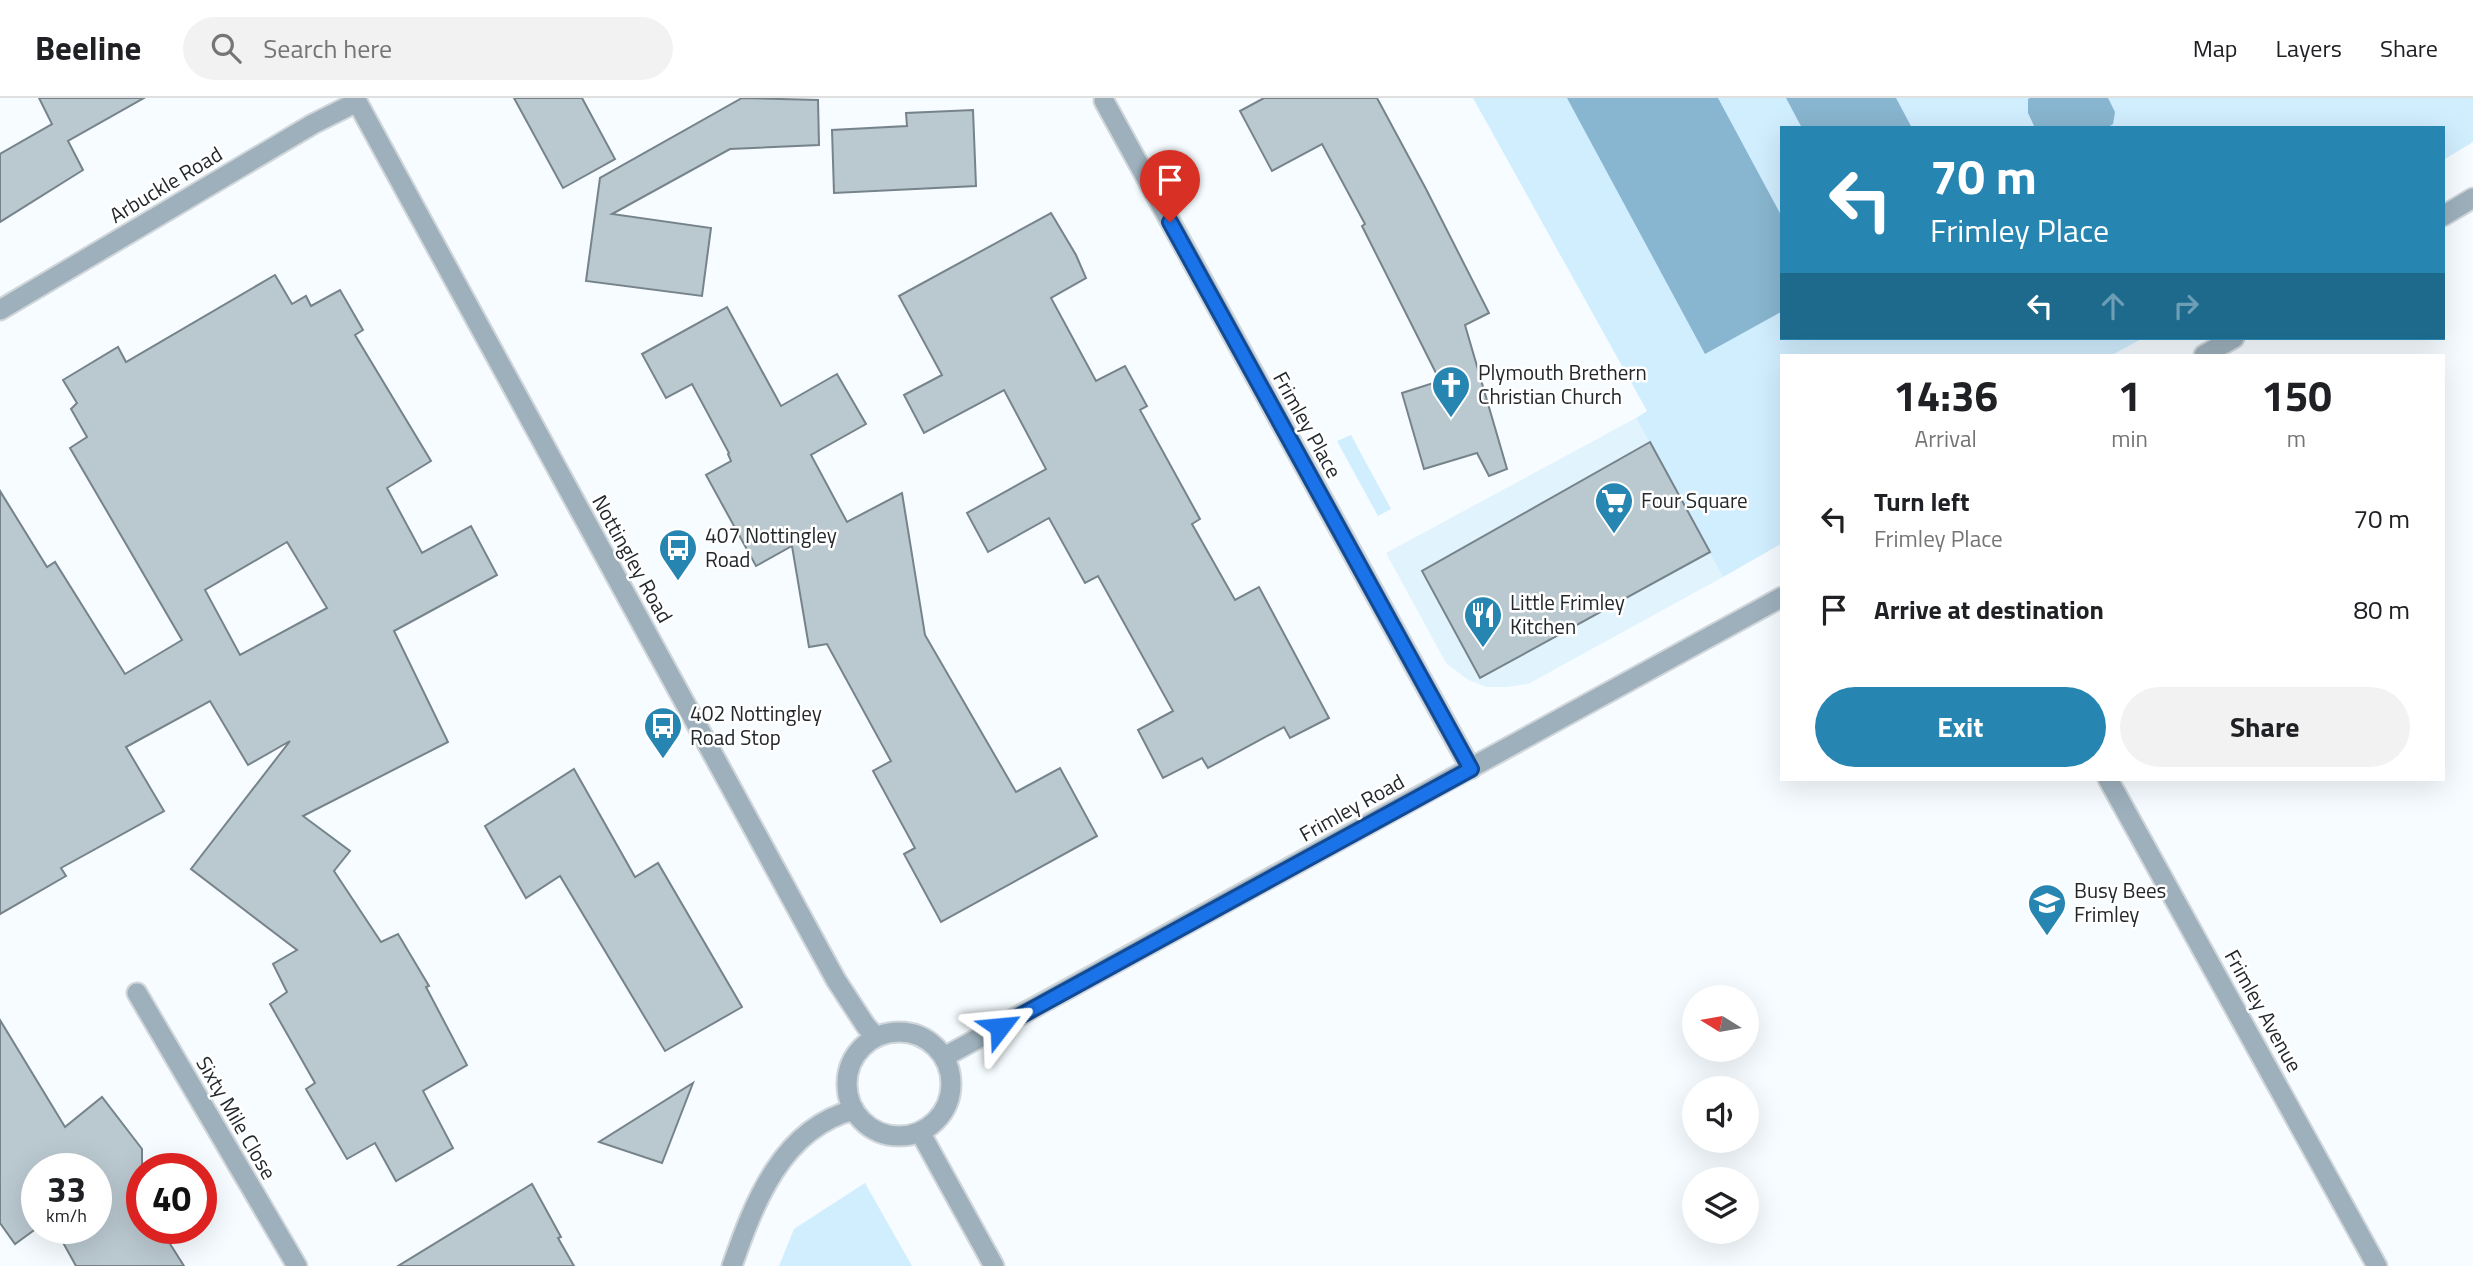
<!DOCTYPE html>
<style>
body{margin:0;font-family:"Titillium Web",sans-serif;background:#f2f2f2;color:#202124;height:100vh;display:flex;flex-direction:column;font-size:26px;white-space:nowrap}
*{box-sizing:border-box;margin:0}
p{font-size:23px;color:#757577}
.icon{flex:none;width:38px;height:38px;fill:none;stroke:currentColor;stroke-width:2;stroke-linecap:round;stroke-linejoin:round}
.map{position:relative;flex:1;overflow:hidden}
.panel{position:absolute;left:1780px;top:256px;width:665px;height:427px;display:flex;flex-direction:column;background:#fff;border-radius:0px;box-shadow:0 7px 28px #0002}
.panel>*{flex:none}
.hud{position:absolute;left:1780px;top:28px;width:665px;height:214px;border-radius:0px;box-shadow:0 7px 28px #0002;background:#2685b1;color:#fff;overflow:hidden}
.needle{width:46px;rotate:281deg}
.controls{position:absolute;left:1682px;top:887px;display:grid;gap:14px}
.controls a{display:grid;place-items:center;width:77px;height:77px;border-radius:50%;background:#fff;box-shadow:0 7px 28px #0002;font-size:35px}
.speed{position:absolute;left:21px;top:1055px;display:flex;gap:14px;font-size:35px;font-weight:700;text-align:center}
.speed>*{display:grid;place-content:center;width:91px;height:91px;border-radius:50%;background:#fff;box-shadow:0 7px 28px #0002;line-height:1}
.speed small{font-size:18px;font-weight:400}
.speed .limit{border:10px solid #d22;background:#fff;color:#111}
.pin{position:absolute;display:grid;place-items:center;width:60px;height:60px;color:#fff;margin:-72px -30px;border-radius:50% 50% 50% 0;rotate:-45deg;box-shadow:0 0 7px #0007}
.pin .icon{rotate:45deg}
.me{position:absolute;width:77px;margin:-38px;rotate:61deg;stroke-linejoin:round;filter:drop-shadow(0 0 5px #0008)}
.turn{display:flex;align-items:center;gap:24px;height:147px;padding:0 35px;font-size:32px}
.turn .icon{width:91px;height:91px;stroke-width:2.5}
.turn b{display:block;font-size:49px;line-height:60px}
.lanes{display:flex;align-items:center;height:66px;padding:0 35px;background:#0003;justify-content:center;gap:35px;direction:ltr}
.lanes .off{opacity:.35}
.eta{display:flex;justify-content:space-evenly;align-items:center;height:119px;text-align:center}
.eta b{font-size:42px;font-weight:700;line-height:49px}
.button{display:flex;gap:14px;margin-top:auto;padding:14px 35px}
.button a{flex:1;height:80px;border-radius:42px;background:#2685b1;color:#fff;font-size:28px;font-weight:700;line-height:80px;text-align:center}
.button a+a{background:#f2f2f2;color:#202124}
ul{padding:0;list-style:none}
li{display:flex;align-items:center;gap:21px;height:91px;padding:0 35px}
li div{flex:1}
li b{display:block;font-size:26px}
li em{font-style:normal}
header{display:flex;align-items:center;gap:42px;box-sizing:border-box;height:98px;padding:0 35px;background:#fff;border-bottom:2px solid #e0e0e0}
header strong{font-size:33px}
nav{display:flex;gap:38px;margin-inline-start:auto;font-size:24px}
.search{width:490px;height:63px;background:#f2f2f2;display:flex;align-items:center;gap:18px;box-sizing:border-box;padding:0 24px;border-radius:38px;color:#757577;font-size:26px}
.map>svg:first-child{display:block}
.built{fill:#e1f3fd}
.green{fill:#d1eefe}
.water{fill:#88b5cf}
.building{fill:#bac8d0;stroke:#76838a;stroke-width:2;fill-rule:evenodd}
.lines{fill:none;stroke-linecap:round;stroke-linejoin:round}
.minor-casing{stroke:#d0d6d9;stroke-width:23}
.tertiary-casing{stroke:#d0d6d9;stroke-width:23}
.minor{stroke:#9db0bc;stroke-width:19}
.tertiary{stroke:#9db0bc;stroke-width:19}
.route-casing{stroke:#114b97;stroke-width:18}
.route{stroke:#1a73e8;stroke-width:12}
.labels{text-anchor:middle;stroke-width:5;stroke-linejoin:round;paint-order:stroke}
.street-label{font-size:21px;fill:#23282b;stroke:#fff}
.poi-label{font-size:21px;fill:#23282b;stroke:#fff;text-anchor:start}
</style>
<header>
<strong>Beeline</strong>
<div class="search"><svg class="icon" aria-label="search" viewBox="0 0 24 24"><circle cx="10" cy="10" r="6"/><path d="M15 15l6 6"/></svg>Search here</div>
<nav><a>Map</a><a>Layers</a><a>Share</a></nav>
</header>
<div class="map">
<svg width="2473" height="1168" viewBox="0 0 2473 1168">
<rect width="100%" height="100%" fill="#f6fcff"/>
<path class="built" d="M1636 320 1723 479 1528 586 1507 589H1486L1467 581 1446 565 1386 455Z"/>
<g class="green">
<path d="M1473 0H2473V44L2443 62V30H1782V240H2143L2112 257H1782L1781 446 1723 479 1636 320 1647 313Z"/>
<path d="M1351 337 1391 411 1378 418 1337 343Z"/>
<path d="M865 1085 912 1168H779L794 1131Z"/>
</g>
<g class="water">
<path d="M1567 0H1718L1781 117V214L1705 256Z"/>
<path d="M1786 0H1896L1912 30H1802Z"/>
<path d="M2030 0H2108L2115 14 2113 26 2107 30H2035L2028 15V1Z"/>
</g>
<g class="building">
<path d="M39 0H144L68 43 83 72 0 124V56L52 26Z"/>
<path d="M514 0H582L615 61 563 90Z"/>
<path d="M742 0 818 2 819 47 730 51 612 116 711 130 702 198 586 183 600 80Z"/>
<path d="M1264 0H1377L1426 91 1489 215 1465 227 1507 371 1489 378 1477 355 1424 371 1402 295 1440 283 1362 128 1365 126 1322 46 1272 73 1240 13Z"/>
<path d="M973 12 976 88 834 95 832 32 907 28 906 15Z"/>
<path d="M1051 115 1076 157 1086 180 1051 200 1096 283 1125 268 1147 308 1140 312 1200 421 1192 426 1235 502 1259 489 1329 620 1290 640 1284 629 1208 670 1202 660 1163 680 1138 632 1173 613 1098 478 1085 485 1049 420 988 454 967 415 1046 371 1004 292 924 335 904 297 942 277 899 198Z"/>
<path d="M275 177 292 206 306 198 311 208 340 192 363 232 355 237 431 363 387 390 422 455 471 428 497 477 394 533 448 644 303 718 350 753 334 773 381 844 398 836 429 888 426 889 467 967 423 993 453 1050 396 1083 375 1045 347 1061 306 991 315 985 270 906 287 894 273 866 297 852 191 771 290 643 248 667 210 603 126 649 164 713 61 770 66 778 0 816V393L47 469 55 464 125 576 182 542 70 350 87 339 71 311 77 305 63 282 118 249 126 264ZM287 444 327 510 240 557 205 492Z"/>
<path d="M727 209 781 308 837 276 866 326 811 357 847 424 902 395 925 537 1016 694 1060 670 1097 738 941 824 904 756 915 750 873 673 891 663 827 546 809 549 792 448 756 468 706 377 731 363 728 356 729 355 692 286 666 300 642 256Z"/>
<path d="M1650 344 1710 454 1480 580 1422 473Z"/>
<path d="M574 671 635 779 658 765 742 909 665 953 560 778 526 800 485 728Z"/>
<path d="M0 922 65 1029 102 999 142 1051V1130H160L184 1168H76L55 1130H96V1071H37V1130L15 1146 0 1125Z"/>
<path d="M693 985 662 1065 599 1044Z"/>
<path d="M532 1086 561 1139 558 1140 574 1168H398Z"/>
</g>
<g class="lines">
<defs>
<g id="minor">
<path d="M1104 3 1471 671"/>
<path d="M0 212 313 26 357 4"/>
<path d="M2108 681 2377 1168"/>
<path d="M137 895 297 1168"/>
<path d="M732 1168C754 1105 782 1030 854 1012"/>
</g>
<g id="tertiary">
<path d="M355 0 836 882 866 928 876 939"/>
<path d="M2443 118 2473 100"/>
<path d="M2204 257 2234 240"/>
<circle cx="899" cy="986" r="52"/>
<path d="M944 959 1782 499"/>
<path d="M920 1034 994 1168"/>
</g>
</defs>
<use href="#minor" class="minor-casing"/>
<use href="#tertiary" class="tertiary-casing"/>
<use href="#minor" class="minor"/>
<use href="#tertiary" class="tertiary"/>
</g>
<g class="lines">
<defs>
<path id="route" d="M1000 929 1471 671 1170 124"/>
</defs>
<use href="#route" class="route-casing"/>
<use href="#route" class="route"/>
</g>
<defs>
<symbol id="church-pin" viewBox="-11 -11 22 30"><path d="M0 17L-7.5 6A9.5 9.5 0 1 1 7.5 6Z" fill="#2685b1" stroke="#fff"/><path d="M-1.2-6h2.4v3.5h3.3v2.4h-3.3V6h-2.4V-.1h-3.3v-2.4h3.3Z" fill="#fff"/></symbol>
<symbol id="supermarket-pin" viewBox="-11 -11 22 30"><path d="M0 17L-7.5 6A9.5 9.5 0 1 1 7.5 6Z" fill="#2685b1" stroke="#fff"/><path d="M-6-5.5h2.5l.6 2H6L4.5 2H-2.5L-4.4-4H-6ZM-1.5 3.2a1.3 1.3 0 1 0 .1 0ZM3 3.2a1.3 1.3 0 1 0 .1 0Z" fill="#fff"/></symbol>
<symbol id="bus-pin" viewBox="-11 -11 22 30"><path d="M0 17L-7.5 6A9.5 9.5 0 1 1 7.5 6Z" fill="#2685b1" stroke="#fff"/><path d="M-5-6H5V4H4V6H2V4H-2V6H-4V4H-5ZM-3.5-4V0h7V-4ZM-3.5 1.2v1.5H-2V1.2ZM2 1.2v1.5H3.5V1.2Z" fill="#fff"/></symbol>
<symbol id="restaurant-pin" viewBox="-11 -11 22 30"><path d="M0 17L-7.5 6A9.5 9.5 0 1 1 7.5 6Z" fill="#2685b1" stroke="#fff"/><path d="M-5-6h1v4h1v-4h1v4h1v-4h1v5L-1.5 .5V6h-2V.5L-5-1ZM5-6V6H3V1.5H1.5Q1.5-4 5-6Z" fill="#fff"/></symbol>
<symbol id="school-pin" viewBox="-11 -11 22 30"><path d="M0 17L-7.5 6A9.5 9.5 0 1 1 7.5 6Z" fill="#2685b1" stroke="#fff"/><path d="M0-5L7-2L0 1L-7-2ZM-4 1L0 2.5L4 1V4Q0 6-4 4Z" fill="#fff"/></symbol>
</defs>
<g fill-rule="evenodd">
<use href="#church-pin" x="1429" y="265" width="44" height="60"/>
<use href="#supermarket-pin" x="1592" y="381" width="44" height="60"/>
<use href="#bus-pin" x="656" y="428" width="44" height="60"/>
<use href="#restaurant-pin" x="1461" y="495" width="44" height="60"/>
<use href="#bus-pin" x="641" y="606" width="44" height="60"/>
<use href="#school-pin" x="2025" y="783" width="44" height="60"/>
</g>
<g class="labels">
<g class="street-label">
<text transform="translate(166 87) rotate(-31)" y="7">Arbuckle Road</text>
<text transform="translate(1307 327) rotate(61)" y="7">Frimley Place</text>
<text transform="translate(632 461) rotate(61)" y="7">Nottingley Road</text>
<text transform="translate(1352 710) rotate(-29)" y="7">Frimley Road</text>
<text transform="translate(2263 913) rotate(61)" y="7">Frimley Avenue</text>
<text transform="translate(236 1020) rotate(60)" y="7">Sixty Mile Close</text>
</g>
<g class="poi-label">
<text x="1478" y="282">Plymouth Brethern<tspan x="1478" dy="24">Christian Church</tspan></text>
<text x="1641" y="410">Four Square</text>
<text x="705" y="445">407 Nottingley<tspan x="705" dy="24">Road</tspan></text>
<text x="1510" y="512">Little Frimley<tspan x="1510" dy="24">Kitchen</tspan></text>
<text x="690" y="623">402 Nottingley<tspan x="690" dy="24">Road Stop</tspan></text>
<text x="2074" y="800">Busy Bees<tspan x="2074" dy="24">Frimley</tspan></text>
</g>
</g>
</svg>
<div class="controls">
<a><svg class="needle" viewBox="-14 -14 28 28"><path d="M0-13l5 13h-10z" fill="#e53935"/><path d="M0 13l5-13h-10z" fill="#757577"/></svg></a>
<a><svg class="icon" aria-label="sound" viewBox="0 0 24 24"><path d="M4 9h4l5-4v14l-5-4H4zM17 9q2 3 0 6"/></svg></a>
<a><svg class="icon" aria-label="layers" viewBox="0 0 24 24"><path d="M12 4l9 5-9 5-9-5zM3 14l9 5 9-5"/></svg></a>
</div>
<div class="speed"><div>33<small>km/h</small></div><div class="limit">40</div></div>
<div class="pin" style="left:1170px;top:124px;background:#d93025"><svg class="icon" aria-label="arrive" viewBox="0 0 24 24"><path d="M6 21V4h12l-3 4 3 4H6"/></svg></div>
<svg class="me" style="left:1000px;top:929px" viewBox="-20 -20 40 40"><path d="M0-17L14 15 0 8-14 15z" fill="#1a73e8" stroke="#fff" stroke-width="4"/></svg>
<div class="hud">
<div class="turn"><svg class="icon" aria-label="left" viewBox="0 0 24 24"><path d="M17 20v-9H6M10 6l-5 5 5 5"/></svg><div><b>70 m</b>Frimley Place</div></div>
<div class="lanes"><svg class="icon" aria-label="left" viewBox="0 0 24 24"><path d="M17 20v-9H6M10 6l-5 5 5 5"/></svg><svg class="icon off" aria-label="ahead" viewBox="0 0 24 24"><path d="M12 20V5M6 11l6-6 6 6"/></svg><svg class="icon off" aria-label="right" viewBox="0 0 24 24"><path d="M7 20v-9h11M14 6l5 5-5 5"/></svg></div>
</div>
<section class="panel">
<div class="eta">
<div><b>14:36</b><p>Arrival</p></div>
<div><b>1</b><p>min</p></div>
<div><b>150</b><p>m</p></div>
</div>
<ul>
<li><svg class="icon" aria-label="left" viewBox="0 0 24 24"><path d="M17 20v-9H6M10 6l-5 5 5 5"/></svg><div><b>Turn left</b><p>Frimley Place</p></div><em>70 m</em></li>
<li><svg class="icon" aria-label="arrive" viewBox="0 0 24 24"><path d="M6 21V4h12l-3 4 3 4H6"/></svg><div><b>Arrive at destination</b></div><em>80 m</em></li>
</ul>
<div class="button"><a>Exit</a><a>Share</a></div>
</section>
</div>
